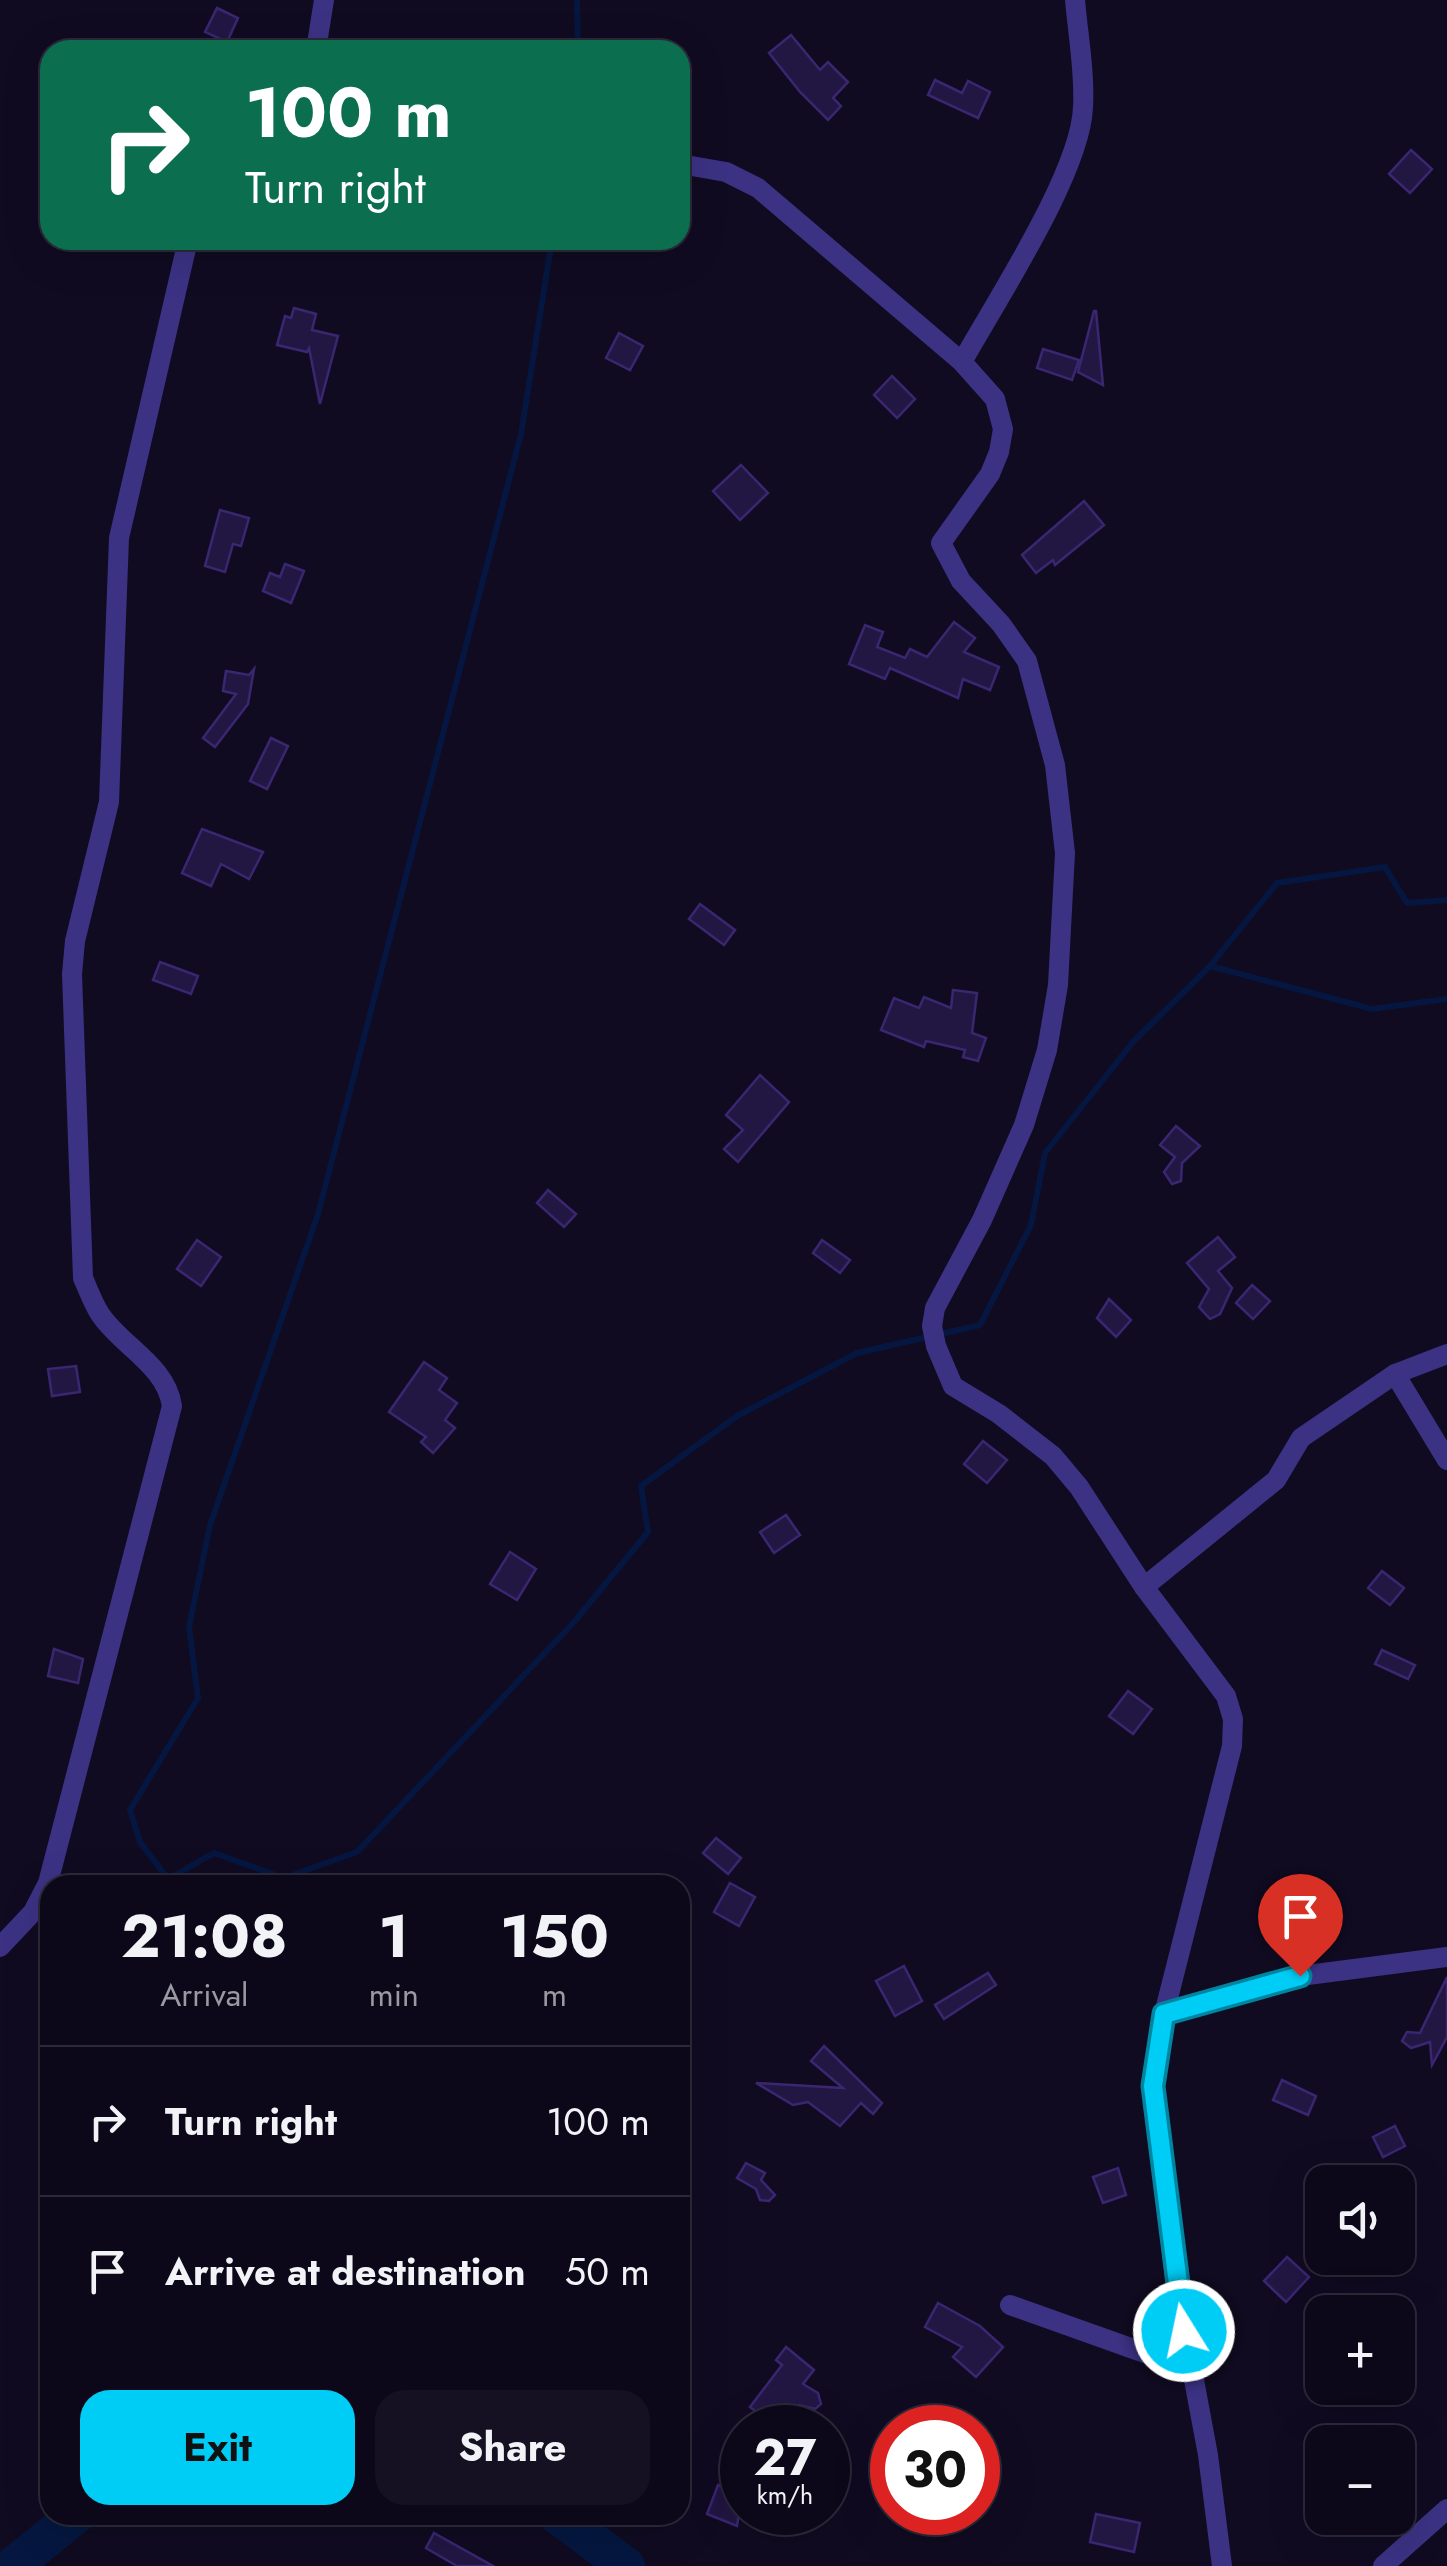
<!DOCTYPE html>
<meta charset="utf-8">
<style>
body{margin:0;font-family:Jost,sans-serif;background:#151122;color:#f1f3f6;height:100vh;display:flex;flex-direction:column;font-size:38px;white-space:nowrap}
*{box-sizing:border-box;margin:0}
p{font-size:32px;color:#9a9aa2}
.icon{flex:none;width:55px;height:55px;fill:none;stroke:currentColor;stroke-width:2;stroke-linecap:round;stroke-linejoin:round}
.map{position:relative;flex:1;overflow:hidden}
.side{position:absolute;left:40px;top:1875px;width:650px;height:650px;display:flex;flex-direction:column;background:#0c0819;border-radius:30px;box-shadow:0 10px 40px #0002,0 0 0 2px #2c2938}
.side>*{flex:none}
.guide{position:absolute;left:40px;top:40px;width:650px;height:210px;border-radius:30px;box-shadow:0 10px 40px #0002,0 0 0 2px #2c2938;background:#0b6e4f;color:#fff;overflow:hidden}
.buttons{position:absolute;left:1305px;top:2165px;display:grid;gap:20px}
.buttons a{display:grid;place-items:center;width:110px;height:110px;border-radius:20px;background:#0c0819;box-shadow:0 10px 40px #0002,0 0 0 2px #2c2938;font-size:50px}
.speed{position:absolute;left:720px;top:2405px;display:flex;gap:20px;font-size:50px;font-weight:700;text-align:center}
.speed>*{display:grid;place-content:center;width:130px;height:130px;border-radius:50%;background:#0c0819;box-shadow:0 10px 40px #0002,0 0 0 2px #2c2938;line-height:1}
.speed small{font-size:25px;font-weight:400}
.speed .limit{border:15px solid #d22;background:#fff;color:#111}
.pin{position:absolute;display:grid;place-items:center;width:85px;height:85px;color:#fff;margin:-102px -42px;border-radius:50% 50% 50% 0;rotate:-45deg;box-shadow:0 0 10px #0007}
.pin .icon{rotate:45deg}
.me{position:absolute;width:110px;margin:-55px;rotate:350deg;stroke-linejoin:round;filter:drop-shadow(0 0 8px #0008)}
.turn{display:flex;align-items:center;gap:35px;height:210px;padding:0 40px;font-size:45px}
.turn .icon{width:130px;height:130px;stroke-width:2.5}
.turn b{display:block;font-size:70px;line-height:85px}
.eta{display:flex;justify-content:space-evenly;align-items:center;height:170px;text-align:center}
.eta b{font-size:60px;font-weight:700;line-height:70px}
.button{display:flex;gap:20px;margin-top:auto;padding:20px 40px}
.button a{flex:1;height:115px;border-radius:30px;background:#00cdf6;color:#111;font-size:40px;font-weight:700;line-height:115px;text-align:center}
.button a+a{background:#151122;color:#f1f3f6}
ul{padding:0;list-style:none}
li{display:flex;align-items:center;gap:30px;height:150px;padding:0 40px;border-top:2px solid #2c2938}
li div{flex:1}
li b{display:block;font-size:38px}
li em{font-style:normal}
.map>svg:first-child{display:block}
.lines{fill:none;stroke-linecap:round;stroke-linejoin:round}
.stream{stroke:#051740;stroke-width:6}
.river{stroke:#051740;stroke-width:38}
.building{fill:#221643;stroke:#3a2671;stroke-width:2.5}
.minor{stroke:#3b3284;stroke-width:20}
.route-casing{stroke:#0085a0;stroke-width:25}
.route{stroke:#00cdf6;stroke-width:18}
</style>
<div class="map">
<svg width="1447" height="2566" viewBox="0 0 1447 2566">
<rect width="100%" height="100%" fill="#100b21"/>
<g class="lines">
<g class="stream">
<path d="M577 0 578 50"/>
<path d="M1210 966 1372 1009 1447 999"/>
<path d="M168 1879 140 1842 130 1810 198 1698 189 1627 210 1525 318 1214 521 434 552 240"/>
<path d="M168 1885V1879L214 1853 284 1878 357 1852 574 1622 648 1532 641 1486 737 1416 857 1353 980 1325 1031 1225 1045 1153 1133 1042 1210 966 1277 883 1385 867 1407 903 1447 900"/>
</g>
<g class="river">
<path d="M557 2515 626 2566"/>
<path d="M13 2566 76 2515"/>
</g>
</g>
<g class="building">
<path d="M217 8 238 18 227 42 205 32Z"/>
<path d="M791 35 820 70 828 62 848 82 833 98 841 106 828 120 800 92 769 53Z"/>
<path d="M935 80 962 93 968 81 990 92 978 118 928 95Z"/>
<path d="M1411 150 1432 169 1410 193 1389 174Z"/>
<path d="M294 308 316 314 312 330 338 336 320 404 309 348 307 352 277 345 285 316 291 318Z"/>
<path d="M1094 311H1096L1103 385 1078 372Z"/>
<path d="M619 333 643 346 630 370 606 358Z"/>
<path d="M1043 349 1079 360 1072 380 1037 368Z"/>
<path d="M892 376 915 399 897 418 874 395Z"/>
<path d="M741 465 768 493 740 520 713 491Z"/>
<path d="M1084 501 1104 525 1055 565 1053 560 1036 573 1022 555Z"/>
<path d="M220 510 249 518 241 546 233 544 225 572 205 566Z"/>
<path d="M285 564 304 571 291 603 263 591 270 573 280 577Z"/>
<path d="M954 622 975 638 964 652 999 667 990 690 963 679 958 698 890 668 885 679 849 664 865 625 883 632 877 647 905 658 910 649 927 657Z"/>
<path d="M254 669 248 704 215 747 203 738 236 694 223 691 226 671 249 675Z"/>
<path d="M271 738 288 746 267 789 250 781Z"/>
<path d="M202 829 263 852 249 879 221 864 211 886 182 873Z"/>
<path d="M700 904 735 930 724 945 689 919Z"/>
<path d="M160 962 198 976 191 994 153 980Z"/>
<path d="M953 990 977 993 972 1033 986 1038 978 1061 963 1057 965 1050 926 1041 924 1047 881 1030 894 998 919 1008 924 997 951 1008Z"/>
<path d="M760 1075 789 1102 738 1162 724 1149 743 1130 726 1115Z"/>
<path d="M1176 1126 1200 1146 1182 1163 1181 1181 1172 1184 1164 1172 1175 1157 1160 1145Z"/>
<path d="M548 1190 576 1214 564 1227 537 1203Z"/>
<path d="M1218 1237 1235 1257 1218 1271 1232 1288 1220 1314 1210 1319 1199 1307 1209 1289 1187 1263Z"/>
<path d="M197 1240 221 1257 201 1286 177 1269Z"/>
<path d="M822 1240 850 1260 840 1273 813 1253Z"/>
<path d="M1252 1285 1270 1301 1253 1319 1236 1303Z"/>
<path d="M1109 1299 1131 1320 1116 1337 1097 1318Z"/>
<path d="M424 1362 447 1378 439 1390 457 1403 445 1420 455 1428 433 1453 421 1442 426 1437 389 1412Z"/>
<path d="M76 1366 80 1392 52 1396 48 1369Z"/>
<path d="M983 1441 1007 1460 987 1483 964 1464Z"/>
<path d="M786 1515 800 1535 774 1553 760 1532Z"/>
<path d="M510 1552 536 1569 517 1600 490 1584Z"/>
<path d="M1382 1571 1404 1588 1390 1605 1368 1588Z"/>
<path d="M54 1649 83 1659 78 1683 48 1676Z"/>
<path d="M1382 1650 1415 1665 1408 1679 1375 1664Z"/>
<path d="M1128 1691 1152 1709 1133 1734 1109 1716Z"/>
<path d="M716 1838 741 1858 728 1874 703 1853Z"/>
<path d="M730 1883 755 1897 739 1926 714 1912Z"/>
<path d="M904 1966 922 2001 895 2016 876 1981Z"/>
<path d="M988 1973 996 1985 944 2019 935 2005Z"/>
<path d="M1447 1977V2037L1432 2065 1430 2042 1411 2048 1402 2041 1407 2032 1420 2033Z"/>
<path d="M824 2046 882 2103 873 2114 861 2103 840 2126 808 2102 793 2105 756 2083 843 2088 811 2061Z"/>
<path d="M1282 2080 1316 2096 1308 2115 1273 2100Z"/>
<path d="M1395 2126 1405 2146 1383 2157 1373 2137Z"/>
<path d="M746 2163 765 2173 761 2180 775 2195 769 2201 760 2200 756 2189 737 2178Z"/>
<path d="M1118 2168 1126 2195 1103 2203 1093 2177Z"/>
<path d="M1287 2257 1309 2277 1286 2302 1264 2281Z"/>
<path d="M938 2303 980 2326 1003 2347 976 2377 953 2357 962 2347 925 2327Z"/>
<path d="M786 2347 814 2370 803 2384 818 2393 821 2404 815 2409 799 2405 783 2428H778L750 2407 782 2365 776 2360Z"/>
<path d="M718 2485 742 2494 737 2526 707 2514Z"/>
<path d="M1096 2514 1140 2523 1134 2552 1090 2542Z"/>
<path d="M434 2533 493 2566H457L426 2548Z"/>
</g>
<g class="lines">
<g class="minor">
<path d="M316 50 324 0"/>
<path d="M686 165 726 172 758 188 962 362 995 399 1003 429 999 452 990 474 941 543 961 581 1001 624 1027 661 1055 765 1065 853 1058 985 1047 1050 1024 1125 982 1220 935 1308 932 1326 936 1346 953 1386 999 1414 1053 1456 1079 1487 1144 1587 1226 1696 1233 1719 1232 1746 1164 2014 1153 2086 1175 2278 1208 2455 1222 2566"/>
<path d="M962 362C996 301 1081 172 1083 107 1085 72 1078 35 1075 0"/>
<path d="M1395 1374 1447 1460"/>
<path d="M1144 1587 1276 1480 1301 1438 1395 1374 1447 1354"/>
<path d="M0 1947 33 1912 48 1883 172 1406C166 1365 121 1346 100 1314 93 1303 88 1289 83 1278L72 974 75 941 109 802 119 538 188 240"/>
<path d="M1164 2014 1300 1976 1447 1957"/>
<path d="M1010 2305 1156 2357H1189"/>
<path d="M1383 2566 1447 2509"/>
</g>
</g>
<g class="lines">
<defs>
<path id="route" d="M1184 2331 1153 2086 1164 2014 1300 1976"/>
</defs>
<use href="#route" class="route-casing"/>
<use href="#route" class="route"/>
</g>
</svg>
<div class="buttons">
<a><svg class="icon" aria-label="sound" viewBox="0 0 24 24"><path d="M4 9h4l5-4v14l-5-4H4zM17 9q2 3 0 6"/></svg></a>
<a>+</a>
<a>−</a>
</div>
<div class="speed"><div>27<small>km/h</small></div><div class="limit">30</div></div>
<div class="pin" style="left:1300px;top:1976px;background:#d93025"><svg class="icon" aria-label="arrive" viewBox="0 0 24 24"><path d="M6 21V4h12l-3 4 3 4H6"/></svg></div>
<svg class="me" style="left:1184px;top:2331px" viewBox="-20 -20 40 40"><circle r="17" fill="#00cdf6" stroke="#fff" stroke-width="3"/><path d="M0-11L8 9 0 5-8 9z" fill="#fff"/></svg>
<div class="guide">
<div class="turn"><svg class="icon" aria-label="right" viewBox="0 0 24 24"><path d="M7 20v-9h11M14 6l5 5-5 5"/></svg><div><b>100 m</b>Turn right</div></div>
</div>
<section class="side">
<div class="eta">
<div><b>21:08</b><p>Arrival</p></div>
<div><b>1</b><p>min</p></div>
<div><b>150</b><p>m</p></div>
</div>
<ul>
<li><svg class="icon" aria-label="right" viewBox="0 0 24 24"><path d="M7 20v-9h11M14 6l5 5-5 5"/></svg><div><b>Turn right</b></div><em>100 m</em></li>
<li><svg class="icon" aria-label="arrive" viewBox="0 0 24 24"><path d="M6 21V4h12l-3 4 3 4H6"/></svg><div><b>Arrive at destination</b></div><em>50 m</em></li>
</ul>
<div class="button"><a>Exit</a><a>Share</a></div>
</section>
</div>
